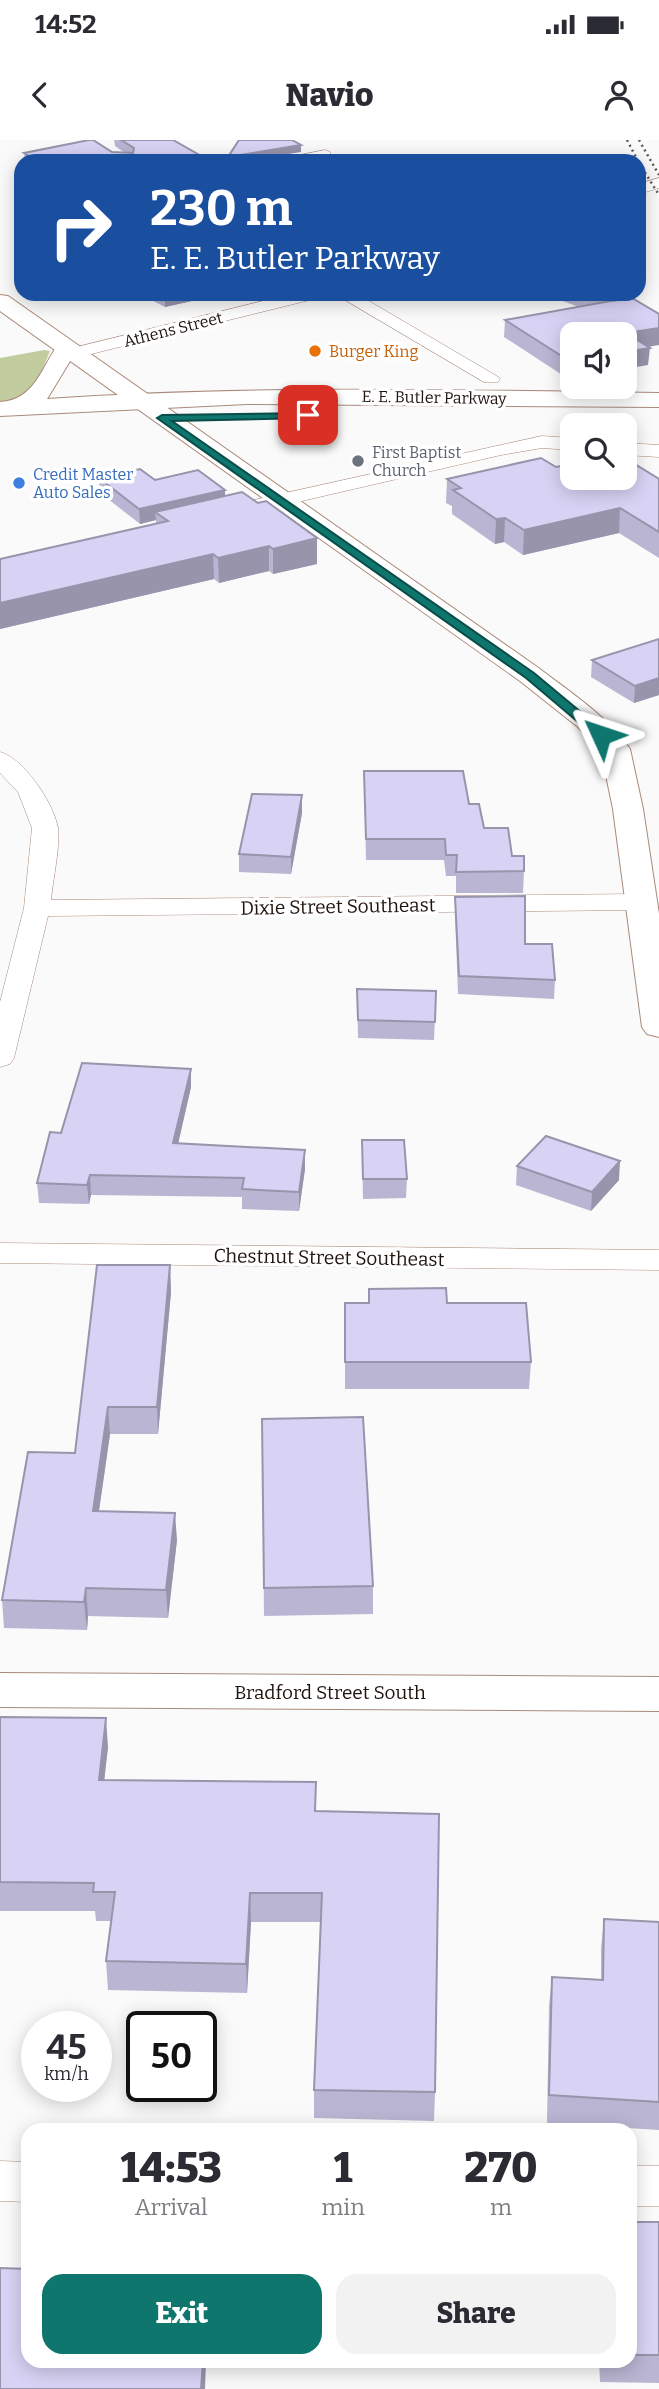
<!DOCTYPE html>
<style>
body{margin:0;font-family:Bitter,serif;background:#f2f2f3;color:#2b2b33;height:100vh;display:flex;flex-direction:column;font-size:26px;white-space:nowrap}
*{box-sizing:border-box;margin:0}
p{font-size:23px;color:#7c7c81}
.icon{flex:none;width:38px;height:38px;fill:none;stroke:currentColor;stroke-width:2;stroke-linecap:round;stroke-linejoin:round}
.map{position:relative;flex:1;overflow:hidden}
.panel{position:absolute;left:21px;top:1983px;width:616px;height:245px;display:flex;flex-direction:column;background:#fff;border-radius:21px;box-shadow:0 4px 18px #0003}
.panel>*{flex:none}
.top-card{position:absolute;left:14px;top:14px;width:632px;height:147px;border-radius:21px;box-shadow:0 4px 18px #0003;background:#1a4fa0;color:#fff;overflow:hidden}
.controls{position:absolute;left:560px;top:182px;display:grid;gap:14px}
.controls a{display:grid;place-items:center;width:77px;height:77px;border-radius:14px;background:#fff;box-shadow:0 4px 18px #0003;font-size:35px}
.speed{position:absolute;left:21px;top:1871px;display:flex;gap:14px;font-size:35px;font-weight:700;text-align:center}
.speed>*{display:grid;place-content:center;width:91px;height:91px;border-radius:50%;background:#fff;box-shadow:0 4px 18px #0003;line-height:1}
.speed small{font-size:18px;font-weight:400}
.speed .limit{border:4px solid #111;border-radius:10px;background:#fff;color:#111}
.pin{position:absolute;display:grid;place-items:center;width:60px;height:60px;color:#fff;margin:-30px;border-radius:14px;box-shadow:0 4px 10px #0006}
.me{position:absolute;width:77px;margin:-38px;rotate:312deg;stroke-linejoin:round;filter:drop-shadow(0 0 5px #0008)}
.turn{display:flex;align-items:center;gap:24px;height:147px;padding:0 21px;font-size:32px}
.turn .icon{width:91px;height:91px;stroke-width:2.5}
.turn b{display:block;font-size:49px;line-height:60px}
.eta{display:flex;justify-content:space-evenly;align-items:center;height:119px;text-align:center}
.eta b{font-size:42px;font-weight:800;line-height:49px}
.cta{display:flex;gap:14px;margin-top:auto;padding:14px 21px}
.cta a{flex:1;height:80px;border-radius:21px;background:#0f766e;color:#fff;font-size:28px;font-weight:800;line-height:80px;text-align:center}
.cta a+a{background:#f2f2f3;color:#2b2b33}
.status{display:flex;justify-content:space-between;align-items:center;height:49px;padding:0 35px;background:#fff;direction:ltr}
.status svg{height:19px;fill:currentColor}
header{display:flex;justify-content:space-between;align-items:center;height:91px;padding:0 21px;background:#fff;font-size:32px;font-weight:800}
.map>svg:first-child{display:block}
.green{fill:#c1cd9e}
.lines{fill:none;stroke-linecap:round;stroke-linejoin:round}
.minor-casing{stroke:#aa8a7a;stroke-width:1}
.tertiary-casing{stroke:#aa8a7a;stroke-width:2}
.secondary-casing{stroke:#aa8a7a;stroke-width:2}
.trunk-casing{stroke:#aa8a7a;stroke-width:2}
.minor{fill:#fff;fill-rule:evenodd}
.tertiary{fill:#fff;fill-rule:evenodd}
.secondary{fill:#fff;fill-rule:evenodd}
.trunk{fill:#fff;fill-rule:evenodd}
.rail{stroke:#615854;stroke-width:2.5;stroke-dasharray:2 3.5;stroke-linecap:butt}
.wall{fill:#bab5d2}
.shaded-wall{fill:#9794ab}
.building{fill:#d8d3f4;stroke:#9794ab;stroke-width:2}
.route{fill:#0f766e;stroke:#0a4d48;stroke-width:2}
.food-dot{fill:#e8710a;stroke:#fff;stroke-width:2.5}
.worship-dot{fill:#6b7280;stroke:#fff;stroke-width:2.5}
.shop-dot{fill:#3f7fe0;stroke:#fff;stroke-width:2.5}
.labels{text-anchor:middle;stroke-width:7;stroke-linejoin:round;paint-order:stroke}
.far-street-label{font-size:16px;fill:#1f130d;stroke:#fff}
.far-food-label{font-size:16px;fill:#c56008;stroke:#fff;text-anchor:start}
.far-worship-label{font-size:16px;fill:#5b616d;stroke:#fff;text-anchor:start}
.far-shop-label{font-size:16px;fill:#366cbe;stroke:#fff;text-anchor:start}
.street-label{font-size:19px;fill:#1f130d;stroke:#fff}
</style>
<div class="status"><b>14:52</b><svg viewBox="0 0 49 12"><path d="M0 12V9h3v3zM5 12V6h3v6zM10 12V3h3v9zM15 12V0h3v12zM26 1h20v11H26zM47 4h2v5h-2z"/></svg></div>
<header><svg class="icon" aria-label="back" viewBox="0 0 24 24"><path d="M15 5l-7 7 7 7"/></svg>Navio<svg class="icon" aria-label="person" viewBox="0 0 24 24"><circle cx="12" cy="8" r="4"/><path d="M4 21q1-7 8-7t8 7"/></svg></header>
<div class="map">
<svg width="659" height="2249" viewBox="0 0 659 2249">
<rect width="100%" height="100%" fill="#fafafa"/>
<path class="green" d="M44 210 50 211C36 245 37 254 0 264V218Z"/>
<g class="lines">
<defs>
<g id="minor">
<path d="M325 10 330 12V18L283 21 286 18Z"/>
<path d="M659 38V48L639 54V44Z"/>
<path d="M291 154H321L318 158 75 218 66 213 69 209Z"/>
<path d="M335 154H357L500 238 498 242H484Z"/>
<path d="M542 296 572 298V310L542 308 501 315 254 372 244 366 254 360Z"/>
<path d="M625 303 659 305V317L625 315Z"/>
<path d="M0 612C24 618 54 664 58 688 60 710 53 738 51 760L639 754 648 756 652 762 648 768 639 770 48 776 14 918 10 924 0 927V862L24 768 32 688 18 652 0 633Z"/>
<path d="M0 1103 659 1110V1130L0 1123Z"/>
<path d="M0 2021 28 2022V2062L0 2061Z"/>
<rect x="630" y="2026" width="29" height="40"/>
</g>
<path id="tertiary" d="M0 1533 659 1537V1571L0 1567Z"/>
<path id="secondary" d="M0 155 8 156 540 529C571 553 607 576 630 609L643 669 659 774V897L647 894 642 887 613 669 601 611 578 587 520 541 0 171Z"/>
<path id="trunk" d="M67 201 78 208 47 259C251 245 455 250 659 253V267L247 264 0 276V262C35 260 41 228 59 203Z"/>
</defs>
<use href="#minor" class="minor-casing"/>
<use href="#tertiary" class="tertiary-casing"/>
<use href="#secondary" class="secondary-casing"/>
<use href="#trunk" class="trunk-casing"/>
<use href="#minor" class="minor"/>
<use href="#tertiary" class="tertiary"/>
<use href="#secondary" class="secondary"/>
<use href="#trunk" class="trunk"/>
<g class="rail">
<path d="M627 0 638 21"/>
<path d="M639 0 659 35"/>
<path d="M639 23 659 55"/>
</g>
</g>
<g class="wall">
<path d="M114 0H173L210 21H25L24 13H125L115 6Z"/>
<path d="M140 154H223L165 167Z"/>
<path d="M544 154H617V160L648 207V225L572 194V239L570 240 504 197 505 180 579 167Z"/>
<path d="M556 327 659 339V418L619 393 523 415 504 402 495 404 452 374V366L446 363 447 339Z"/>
<path d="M99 338 155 340 225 356 317 424 273 434 269 431 219 443 214 439 0 489V419L156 384V380L140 384 99 352Z"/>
<path d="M659 499V555L634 563 591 537 592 520Z"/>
<path d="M364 631 469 664 484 688 512 716 524 731 523 753H456V736H446L444 720H366Z"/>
<path d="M302 673 291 734 239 732V714Z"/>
<path d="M455 757 555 840 554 859 458 854 455 774Z"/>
<path d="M357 849 436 851 434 900 358 898Z"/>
<path d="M191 929V947L178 1003 305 1010V1029L299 1071 242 1069V1057L91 1055 89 1064 39 1063 37 1043 61 993Z"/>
<path d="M362 1000 407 1039 406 1058 363 1059Z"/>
<path d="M517 1026 619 1040 591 1071 516 1045Z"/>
<path d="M170 1125 171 1152 158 1294H110L99 1371 177 1400 168 1478 88 1476 87 1490 4 1488 2 1460Z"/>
<path d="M345 1163H447L531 1222 529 1249H345Z"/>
<path d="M262 1279 373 1446V1474L264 1476Z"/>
<path d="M0 1577 108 1607 104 1640 316 1671 435 1952 434 1981 314 1978V1950L321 1782H251L247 1853 108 1850 106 1821 111 1781H96L95 1771H0Z"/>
<path d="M604 1779 659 1782V1990L547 1983 549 1866 552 1837 601 1840V1808Z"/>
<path d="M630 2082H659V2243L600 2242 599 2221H630Z"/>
</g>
<g class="shaded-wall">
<path d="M301 5V12L244 21H229L228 17Z"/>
<path d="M639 120H641L640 137H639Z"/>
<path d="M170 154H223L165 167V155Z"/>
<path d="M615 154H617V166L612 161Z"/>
<path d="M659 188V205L625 211 626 193Z"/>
<path d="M650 208 648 225 625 229V212Z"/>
<path d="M571 222H572V239L570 240Z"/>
<path d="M225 350V365L155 372 156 380 140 384 139 369Z"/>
<path d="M620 368 619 393 523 415 524 390Z"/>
<path d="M505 378 504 402 495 404 496 379Z"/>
<path d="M317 398V424L273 434V409Z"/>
<path d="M269 406V431L219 443 218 418Z"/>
<path d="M213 414 214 439 0 489V463Z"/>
<path d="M659 538V555L634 563 635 546Z"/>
<path d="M302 655V673L291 734V717Z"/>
<path d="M191 929V947L174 1022 173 1003Z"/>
<path d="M305 1010V1029L299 1071V1052Z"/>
<path d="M620 1021 619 1040 591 1071 592 1052Z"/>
<path d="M90 1035 91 1055 89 1064 87 1045Z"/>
<path d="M170 1125 171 1152 158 1294 157 1267Z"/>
<path d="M108 1267 110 1294 95 1398 93 1371Z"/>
<path d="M175 1373 177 1400 168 1478 166 1450Z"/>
<path d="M86 1448 88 1476 87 1490 84 1462Z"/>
<path d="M106 1578 108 1607 101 1669 99 1640Z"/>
<path d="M250 1753 251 1782 247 1853 246 1824Z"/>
<path d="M203 2221H206L205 2249H201Z"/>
</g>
<g class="building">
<path d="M89 0H93L112 12 133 13 134 8 121 0H173L210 21H38L24 13Z"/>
<path d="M239 0H292L301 5 228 17Z"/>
<path d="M225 17 234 21H223Z"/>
<path d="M592 154H615L612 161 632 158 659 174V188L626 193 650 208 625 212V194H572V222H571L505 180 611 161Z"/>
<path d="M541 318 556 327 572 324V338H625V318L659 339V392L620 368 524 390 505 378 496 379 453 350 461 348 447 339Z"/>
<path d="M140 329 155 340 198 330 225 350 139 369 99 338Z"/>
<path d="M242 352 258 363 266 361 317 398 273 409 269 406 218 418 213 414 0 463V419L168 381 155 372Z"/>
<path d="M659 499V538L635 546 592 520Z"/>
<path d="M364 631H463L469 664H479L484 688H508L512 716H524V731L456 732 457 715H446L445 699H366Z"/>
<path d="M252 654 302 655 291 717 239 714Z"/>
<path d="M525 756V804H552L555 840 459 836 455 757Z"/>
<path d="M357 849 436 851 435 882 358 880Z"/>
<path d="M82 923 191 929 173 1003 305 1010 299 1052 242 1049 244 1038 90 1035 87 1045 37 1043 50 992 61 993Z"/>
<path d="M546 996 620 1021 592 1052 517 1026Z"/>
<path d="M362 1000H404L407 1039H363Z"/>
<path d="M97 1125H170L157 1267H108L93 1371 175 1373 166 1450 86 1448 84 1462 2 1460 28 1312 75 1313Z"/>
<path d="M446 1148 447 1163H526L531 1222H345V1163H369V1149Z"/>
<path d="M363 1277 373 1446 264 1448 262 1279Z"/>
<path d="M0 1577 106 1578 99 1640 316 1642 315 1671 439 1674 435 1952 314 1950 322 1753H250L246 1824 106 1821 115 1752H93L94 1743 0 1742Z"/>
<path d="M604 1779 659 1782V1962L549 1955 552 1837 603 1840Z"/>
<rect x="630" y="2082" width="29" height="133"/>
<path d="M0 2128 28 2129V2221H203L201 2249H0Z"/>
</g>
<path class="route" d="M312 273 308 278 172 281 534 533 606 593V598H597L526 538 157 278 162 275Z"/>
<circle class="food-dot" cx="315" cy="211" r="7"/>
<circle class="worship-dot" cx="358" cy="321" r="7"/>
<circle class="shop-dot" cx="19" cy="343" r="7"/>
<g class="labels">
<g class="far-street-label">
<text transform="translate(173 189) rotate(-14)" y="6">Athens Street</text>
<text transform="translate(434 257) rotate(1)" y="6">E. E. Butler Parkway</text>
</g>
<g class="far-food-label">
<text x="329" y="217">Burger King</text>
</g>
<g class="far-worship-label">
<text x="372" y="318">First Baptist<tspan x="372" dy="18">Church</tspan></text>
</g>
<g class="far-shop-label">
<text x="33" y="340">Credit Master<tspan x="33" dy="18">Auto Sales</tspan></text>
</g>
<g class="street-label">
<text transform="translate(338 766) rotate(-1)" y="7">Dixie Street Southeast</text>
<text transform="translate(329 1117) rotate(1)" y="7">Chestnut Street Southeast</text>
<text x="330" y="1559">Bradford Street South</text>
</g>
</g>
</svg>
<div class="controls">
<a><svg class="icon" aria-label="sound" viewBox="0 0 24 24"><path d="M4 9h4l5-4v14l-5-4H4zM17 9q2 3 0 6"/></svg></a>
<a><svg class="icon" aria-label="search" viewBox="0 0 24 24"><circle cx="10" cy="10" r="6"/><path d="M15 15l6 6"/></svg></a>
</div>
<div class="speed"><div>45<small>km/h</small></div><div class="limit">50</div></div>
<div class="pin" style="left:308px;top:275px;background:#d93025"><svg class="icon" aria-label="arrive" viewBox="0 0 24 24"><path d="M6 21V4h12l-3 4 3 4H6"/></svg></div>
<svg class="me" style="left:601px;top:595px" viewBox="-20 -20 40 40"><path d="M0-17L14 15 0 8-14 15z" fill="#0f766e" stroke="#fff" stroke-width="4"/></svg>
<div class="top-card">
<div class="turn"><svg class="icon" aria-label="right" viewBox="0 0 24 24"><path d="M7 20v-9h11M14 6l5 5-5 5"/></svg><div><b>230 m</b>E. E. Butler Parkway</div></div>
</div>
<section class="panel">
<div class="eta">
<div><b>14:53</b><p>Arrival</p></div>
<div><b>1</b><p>min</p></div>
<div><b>270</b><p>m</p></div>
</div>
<div class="cta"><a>Exit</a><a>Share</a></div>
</section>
</div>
